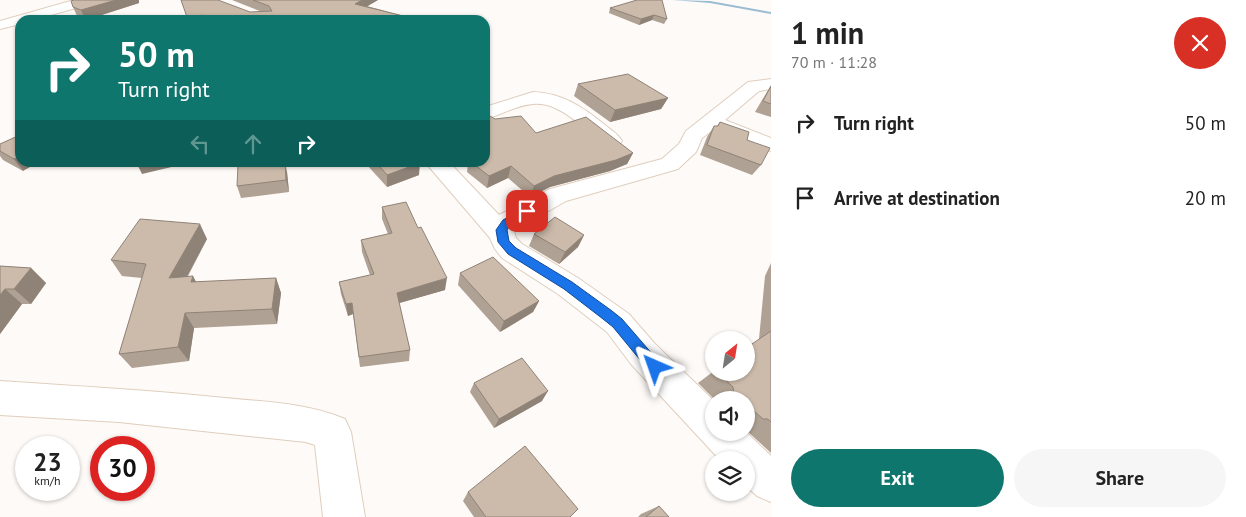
<!DOCTYPE html>
<meta charset="utf-8">
<style>
body{margin:0;font-family:"PT Sans",sans-serif;background:#f6f6f6;color:#222;height:100vh;display:flex;flex-direction:column;font-size:19px;white-space:nowrap}
*{box-sizing:border-box;margin:0}
p{font-size:16px;color:#767676}
.icon{flex:none;width:28px;height:28px;fill:none;stroke:currentColor;stroke-width:2;stroke-linecap:round;stroke-linejoin:round}
.map{position:relative;flex:1;overflow:hidden}
.sheet{display:flex;flex-direction:column;background:#fff;width:475px}
.sheet>*{flex:none}
.banner{position:absolute;left:15px;top:15px;width:475px;height:152px;border-radius:15px;box-shadow:0 1px 4px #0004;background:#0f766e;color:#fff;overflow:hidden}
.needle{width:32px;rotate:30deg}
.tools{position:absolute;left:705px;top:331px;display:grid;gap:10px}
.tools a{display:grid;place-items:center;width:50px;height:50px;border-radius:50%;background:#fff;box-shadow:0 1px 4px #0004;font-size:25px}
.speed{position:absolute;left:15px;top:436px;display:flex;gap:10px;font-size:25px;font-weight:700;text-align:center}
.speed>*{display:grid;place-content:center;width:65px;height:65px;border-radius:50%;background:#fff;box-shadow:0 1px 4px #0004;line-height:1}
.speed small{font-size:12px;font-weight:400}
.speed .limit{border:8px solid #d22;background:#fff;color:#111}
.pin{position:absolute;display:grid;place-items:center;width:42px;height:42px;color:#fff;margin:-21px;border-radius:10px;box-shadow:0 2px 8px #0006}
.me{position:absolute;width:55px;margin:-28px;rotate:317deg;stroke-linejoin:round;filter:drop-shadow(0 0 4px #0008)}
.turn{display:flex;align-items:center;gap:18px;height:105px;padding:0 20px;font-size:22px}
.turn .icon{width:65px;height:65px;stroke-width:2.5}
.turn b{display:block;font-size:35px;line-height:42px}
.lanes{display:flex;align-items:center;height:48px;padding:0 20px;background:#0003;justify-content:center;gap:25px;direction:ltr}
.lanes .off{opacity:.35}
.round{display:grid;place-items:center;flex:none;width:52px;height:52px;border-radius:26px;background:#f6f6f6}
.overview{display:flex;align-items:center;justify-content:space-between;height:85px;padding:0 20px}
h1{font-size:30px;font-weight:700;line-height:38px}
.action{display:flex;gap:10px;margin-top:auto;padding:10px 20px}
.action a{flex:1;height:58px;border-radius:30px;background:#0f766e;color:#fff;font-size:20px;font-weight:700;line-height:58px;text-align:center}
.action a+a{background:#f6f6f6;color:#222}
ul{padding:0;list-style:none}
li{display:flex;align-items:center;gap:15px;height:75px;padding:0 20px}
li div{flex:1}
li b{display:block;font-size:19px}
li em{font-style:normal}
main{display:flex;flex:1;min-height:0}
.map>svg:first-child{display:block}
.lines{fill:none;stroke-linecap:round;stroke-linejoin:round}
.stream{fill:#99bcd2;fill-rule:evenodd}
.street-casing{stroke:#dfcebd;stroke-width:2}
.street{fill:#fff;fill-rule:evenodd}
.wall{fill:#afa193}
.shaded-wall{fill:#8f8378}
.building{fill:#ccbbab;stroke:#8f8378}
.route{fill:#1a73e8;stroke:#114b97}
</style>
<main>
<div class="map">
<svg width="771" height="517" viewBox="0 0 771 517">
<rect width="100%" height="100%" fill="#fefaf7"/>
<g class="lines">
<path class="stream" d="M672 0 710 1 771 12V14L710 3Z"/>
<defs>
<g id="street">
<path d="M74 0H96L94 3 33 20H20V24L0 29V21Z"/>
<path d="M771 79V89L759 91 725 120 771 138V151L713 130 702 138 696 152 678 169 566 201 514 231 516 238 522 244 578 278 629 314 655 344 714 401V432H746L771 456V502L757 496 746 486V460H720L631 364 607 332 558 294 502 258 495 249 490 238 425 162H449L499 215 550 189 662 159 679 144 686 131 748 82Z"/>
<path d="M533 92C562 93 583 107 605 125 611 130 618 134 622 141L619 145 612 147 605 145C585 130 560 101 533 104 517 105 501 115 485 119V107Z"/>
<path d="M0 381C75 386 150 390 225 398 266 402 307 403 345 419L351 432 365 517H323L315 445 306 442 119 422 0 415Z"/>
</g>
</defs>
<use href="#street" class="street-casing"/>
<use href="#street" class="street"/>
</g>
<g class="wall">
<path d="M74 0H139V3L86 20 77 16 73 7Z"/>
<path d="M181 0 250 12H262L232 0H378L367 6 419 20H188Z"/>
<path d="M637 0 667 19 664 24 652 20 639 25 609 13 610 8Z"/>
<path d="M578 84 668 98 661 109 610 122 574 96Z"/>
<path d="M771 85V117L755 112Z"/>
<path d="M495 119 536 133 633 153 627 164 610 171 550 187 530 197 508 178 487 188 467 172 468 164 467 162H485Z"/>
<path d="M720 122 747 140 761 165 752 175 700 155 707 137 714 126H717Z"/>
<path d="M20 135 23 171 3 160 0 156V144Z"/>
<path d="M367 162H419V175L387 187 367 165Z"/>
<path d="M287 172 289 192 241 198 237 186Z"/>
<path d="M382 207 445 290 399 303 410 350 409 361 360 367 353 314 348 316 341 294 339 282 370 275 362 252 361 240 388 234 382 219Z"/>
<path d="M534 234 584 235 578 247 559 264 529 246Z"/>
<path d="M207 239 188 276 196 282 276 278 281 293 277 324 194 328 189 361 132 368 119 354 142 278 122 276 111 260Z"/>
<path d="M771 263V453L747 431H746V400H715L698 383 714 371V372H746L759 339 765 276Z"/>
<path d="M0 266 31 268 46 283 31 304H22L0 334Z"/>
<path d="M460 273 539 301 533 312 500 332 458 285Z"/>
<path d="M474 383 542 401 494 428 470 392Z"/>
<path d="M468 492 570 517H474L463 501Z"/>
<path d="M659 506 669 517H638L641 514Z"/>
</g>
<g class="shaded-wall">
<path d="M116 0H139V3L86 20 81 10Z"/>
<path d="M362 0H378L356 13 355 4Z"/>
<path d="M202 15 203 20H188Z"/>
<path d="M654 15 652 20 639 25 641 19Z"/>
<path d="M668 98 661 109 610 122 615 110Z"/>
<path d="M633 153 627 164 610 171 550 187 530 197 534 186 554 176Z"/>
<path d="M20 156V162H39L23 171 14 159Z"/>
<path d="M136 162H179L180 165 142 174Z"/>
<path d="M285 162 287 172 289 192 286 180Z"/>
<path d="M420 163 419 175 387 187V175Z"/>
<path d="M511 166 508 178 487 188 489 176Z"/>
<path d="M200 224 207 239 178 293 169 278Z"/>
<path d="M584 235 578 247 559 264 565 252Z"/>
<path d="M31 268 46 283 31 304 14 289Z"/>
<path d="M193 276 201 291 191 282Z"/>
<path d="M276 278 281 293 277 324 272 309Z"/>
<path d="M447 278 445 290 396 304 397 293Z"/>
<path d="M5 289 22 304 0 334V295Z"/>
<path d="M539 301 533 312 500 332 504 321Z"/>
<path d="M352 303 353 314 348 316 346 304Z"/>
<path d="M185 313 194 328 189 361 178 347Z"/>
<path d="M548 391 542 401 494 428 499 419Z"/>
</g>
<g class="building">
<path d="M74 0H116L81 10 73 7 71 1Z"/>
<path d="M181 0H218L250 12 272 11 269 6 253 0H362L355 4 419 20H208L202 15 188 20Z"/>
<path d="M637 0H662L667 19 654 15 641 19 610 8Z"/>
<path d="M628 74 668 98 615 110 578 84Z"/>
<path d="M771 86V104L763 101Z"/>
<path d="M485 113 495 119 521 116 536 133 586 117 633 153 616 160 554 176 534 186 511 166 489 176 471 162H485Z"/>
<path d="M720 122 749 132 747 140 770 148 761 165 707 145 714 126H718Z"/>
<path d="M20 135V156L14 159 0 151V144Z"/>
<path d="M262 162H285L286 180 237 186 238 165Z"/>
<path d="M376 162H419L420 163 387 175Z"/>
<path d="M406 202 418 228 421 227 447 278 397 293 410 350 359 357 352 303 346 304 339 282 374 274 361 240 392 233 382 207Z"/>
<path d="M555 217 584 235 565 252 534 234Z"/>
<path d="M140 219 200 224 169 278 193 276 191 282 276 278 272 309 185 313 178 347 119 354 146 264 111 260Z"/>
<path d="M493 257 539 301 504 321 460 273Z"/>
<path d="M0 266 31 268 14 289H5L0 295Z"/>
<path d="M771 331V422L768 419H763L746 404V400H741L734 393 733 387 717 372H746V348Z"/>
<path d="M522 358 548 391 499 419 474 383Z"/>
<path d="M525 446 578 509 570 517H486L468 492Z"/>
<path d="M659 506 669 517H646Z"/>
</g>
<path class="route" d="M527 207 532 211 531 213 510 225 507 230 509 241 516 248 572 282 612 311 622 319 660 363 662 367 660 372 655 374 650 372 613 327 603 319 564 289 508 254 498 242 496 230 503 220Z"/>
</svg>
<div class="tools">
<a><svg class="needle" viewBox="-14 -14 28 28"><path d="M0-13l5 13h-10z" fill="#e53935"/><path d="M0 13l5-13h-10z" fill="#767676"/></svg></a>
<a><svg class="icon" aria-label="sound" viewBox="0 0 24 24"><path d="M4 9h4l5-4v14l-5-4H4zM17 9q2 3 0 6"/></svg></a>
<a><svg class="icon" aria-label="layers" viewBox="0 0 24 24"><path d="M12 4l9 5-9 5-9-5zM3 14l9 5 9-5"/></svg></a>
</div>
<div class="speed"><div>23<small>km/h</small></div><div class="limit">30</div></div>
<div class="pin" style="left:527px;top:211px;background:#d93025"><svg class="icon" aria-label="arrive" viewBox="0 0 24 24"><path d="M6 21V4h12l-3 4 3 4H6"/></svg></div>
<svg class="me" style="left:655px;top:367px" viewBox="-20 -20 40 40"><path d="M0-17L14 15 0 8-14 15z" fill="#1a73e8" stroke="#fff" stroke-width="4"/></svg>
<div class="banner">
<div class="turn"><svg class="icon" aria-label="right" viewBox="0 0 24 24"><path d="M7 20v-9h11M14 6l5 5-5 5"/></svg><div><b>50 m</b>Turn right</div></div>
<div class="lanes"><svg class="icon off" aria-label="left" viewBox="0 0 24 24"><path d="M17 20v-9H6M10 6l-5 5 5 5"/></svg><svg class="icon off" aria-label="ahead" viewBox="0 0 24 24"><path d="M12 20V5M6 11l6-6 6 6"/></svg><svg class="icon" aria-label="right" viewBox="0 0 24 24"><path d="M7 20v-9h11M14 6l5 5-5 5"/></svg></div>
</div>
</div>
<section class="sheet">
<div class="overview"><div><h1>1 min</h1><p>70 m · 11:28</p></div><a class="round" style="background:#d93025;color:#fff"><svg class="icon" aria-label="close" viewBox="0 0 24 24"><path d="M6 6l12 12M18 6L6 18"/></svg></a></div>
<ul>
<li><svg class="icon" aria-label="right" viewBox="0 0 24 24"><path d="M7 20v-9h11M14 6l5 5-5 5"/></svg><div><b>Turn right</b></div><em>50 m</em></li>
<li><svg class="icon" aria-label="arrive" viewBox="0 0 24 24"><path d="M6 21V4h12l-3 4 3 4H6"/></svg><div><b>Arrive at destination</b></div><em>20 m</em></li>
</ul>
<div class="action"><a>Exit</a><a>Share</a></div>
</section>
</main>
